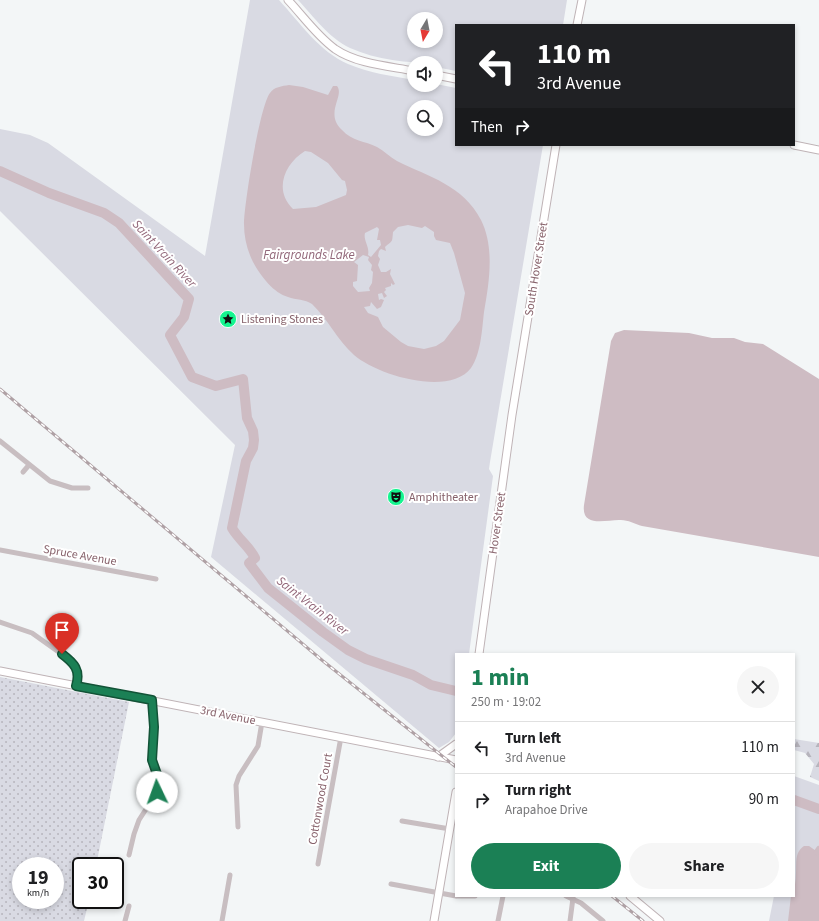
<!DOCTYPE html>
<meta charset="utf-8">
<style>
body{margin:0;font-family:"Source Sans 3",sans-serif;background:#f6f6f6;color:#202124;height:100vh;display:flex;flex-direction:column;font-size:15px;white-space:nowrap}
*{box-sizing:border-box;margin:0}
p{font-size:13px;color:#757577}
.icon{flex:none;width:22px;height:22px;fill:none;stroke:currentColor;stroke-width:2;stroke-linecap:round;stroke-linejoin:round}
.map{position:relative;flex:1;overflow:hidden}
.details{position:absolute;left:455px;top:653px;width:340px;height:244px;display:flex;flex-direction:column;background:#fff;border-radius:0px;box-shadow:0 2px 6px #0003}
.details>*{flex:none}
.banner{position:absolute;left:455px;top:24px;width:340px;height:122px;border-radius:0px;box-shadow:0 2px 6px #0003;background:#202124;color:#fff;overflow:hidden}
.needle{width:26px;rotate:190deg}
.controls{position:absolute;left:407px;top:12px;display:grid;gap:8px}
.controls a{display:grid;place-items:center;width:36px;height:36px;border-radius:50%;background:#fff;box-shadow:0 2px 6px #0003;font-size:20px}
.speed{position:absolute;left:12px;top:857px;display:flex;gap:8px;font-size:20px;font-weight:700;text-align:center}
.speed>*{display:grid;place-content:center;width:52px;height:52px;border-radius:50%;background:#fff;box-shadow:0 2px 6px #0003;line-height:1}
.speed small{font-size:10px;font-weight:400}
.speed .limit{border:2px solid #111;border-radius:6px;background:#fff;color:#111}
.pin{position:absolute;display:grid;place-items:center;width:34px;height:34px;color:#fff;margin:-41px -17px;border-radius:50% 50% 50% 0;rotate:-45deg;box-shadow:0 0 4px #0007}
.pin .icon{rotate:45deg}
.me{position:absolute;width:44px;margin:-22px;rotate:357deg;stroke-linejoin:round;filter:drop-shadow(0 0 3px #0008)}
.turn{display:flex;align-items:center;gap:14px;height:84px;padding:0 16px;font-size:18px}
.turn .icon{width:52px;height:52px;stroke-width:2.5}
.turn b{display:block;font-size:28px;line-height:34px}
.then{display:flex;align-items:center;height:38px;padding:0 16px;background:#0003;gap:8px;font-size:15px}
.round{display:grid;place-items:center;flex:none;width:42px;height:42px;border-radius:21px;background:#f6f6f6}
.summary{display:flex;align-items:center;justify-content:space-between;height:68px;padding:0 16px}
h1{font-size:24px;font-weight:700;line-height:30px;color:#1b8055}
.cta{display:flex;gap:8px;margin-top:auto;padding:8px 16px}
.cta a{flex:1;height:46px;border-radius:24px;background:#1b8055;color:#fff;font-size:16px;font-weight:700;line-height:46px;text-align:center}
.cta a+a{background:#f6f6f6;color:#202124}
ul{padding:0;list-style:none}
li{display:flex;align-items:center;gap:12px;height:52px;padding:0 16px;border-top:1px solid #e0e0e0}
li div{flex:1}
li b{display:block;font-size:15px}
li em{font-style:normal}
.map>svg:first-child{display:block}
.grass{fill:url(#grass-dots);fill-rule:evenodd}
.forest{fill:url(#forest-firs)}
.park{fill:#d9dae3;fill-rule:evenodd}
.water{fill:#cebcc3;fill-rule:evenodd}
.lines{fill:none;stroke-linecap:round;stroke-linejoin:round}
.canal{stroke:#cebcc3;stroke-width:6}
.river{stroke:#cebcc3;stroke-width:10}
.secondary-casing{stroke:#bfb3b6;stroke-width:9}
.street{stroke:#c8bec1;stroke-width:5}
.secondary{stroke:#fff;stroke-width:7}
.rail-casing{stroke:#afa1a5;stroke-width:3}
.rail{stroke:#fff;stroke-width:1.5;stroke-dasharray:4.5;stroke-linecap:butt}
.route-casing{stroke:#125337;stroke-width:10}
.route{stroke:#1b8055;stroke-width:7}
.labels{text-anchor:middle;stroke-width:4;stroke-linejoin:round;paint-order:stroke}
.street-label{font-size:12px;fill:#87626b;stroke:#fff}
.poi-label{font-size:12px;fill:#87626b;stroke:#fff;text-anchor:start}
.water-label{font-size:13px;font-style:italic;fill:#926779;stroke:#fff}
</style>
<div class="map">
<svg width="819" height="921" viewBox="0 0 819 921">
<defs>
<pattern id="grass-dots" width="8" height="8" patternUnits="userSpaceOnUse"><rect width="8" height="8" fill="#d9dae3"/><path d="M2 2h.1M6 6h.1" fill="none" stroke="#b6b4bc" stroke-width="1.8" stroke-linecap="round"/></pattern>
<pattern id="forest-firs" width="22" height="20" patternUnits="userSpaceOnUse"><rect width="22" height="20" fill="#d9dae3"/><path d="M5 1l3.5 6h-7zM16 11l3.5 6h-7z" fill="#b6b4bc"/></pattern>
</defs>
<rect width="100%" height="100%" fill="#f3f6f7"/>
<path class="grass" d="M0 677 129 702 96 866H81V900H89L84 921H0ZM21 866H55V900H21Z"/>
<path class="forest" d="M794 739 819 743V781L810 777 814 764 805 753 794 750Z"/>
<g class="park">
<path d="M250 0H279C300 23 320 52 348 64 369 73 392 76 414 80V85L436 84 456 88V145H543L490 462 489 469 493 476 469 654H456V733L449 742 439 748 211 557 235 445 0 211V129L30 135 48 143 205 256ZM414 107H436V129H414Z"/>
<path d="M298 0H567L563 25H456V71L436 67V63C407 63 377 60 350 48 329 38 313 16 298 0ZM414 19H436V41H414Z"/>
<path d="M794 776 819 785V921H769L774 896H794Z"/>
</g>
<g class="water">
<path d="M289 85 303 87 328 95 333 86H337C345 96 324 113 342 130 352 141 365 141 377 147 384 151 390 157 397 161 429 177 463 185 481 220 495 248 489 283 484 312 482 329 481 354 471 368 449 397 377 375 354 355 337 340 328 319 312 304 305 299 296 300 288 297 273 293 260 275 253 262 247 250 244 237 244 224 244 205 260 105 270 93 274 87 282 86 289 85ZM305 151 311 152 328 163 342 180 345 181 347 190 346 195 316 207 293 209C273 190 285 163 305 151ZM408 225 422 228 425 226 434 232V236L436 240 450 243 454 253 465 293 460 320 444 341 436 346 424 349 408 346 401 342 383 327 378 317 368 313 364 307 370 306 371 302 377 309 381 307 384 300 381 299 379 300 378 294 382 293 384 298 387 296 384 292 386 290 385 288 391 286V283L393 285 395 284 390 274 391 269 386 272H381L378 265 380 259 378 256 379 251 381 249 386 251 385 247C393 240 392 243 393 232L398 227ZM377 227 379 229 377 240H380L381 245 371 257 368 255C370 247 363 240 365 233ZM363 255 369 257 368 260 372 265 371 270 373 272 372 283 369 288 370 291 358 292 353 286V282L357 281 358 265 354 262Z"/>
<path d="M624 330 689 333 712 338H734L745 342 763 344 819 379V557L642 526C635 524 628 520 621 520 608 519 581 529 584 505L611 341 615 333Z"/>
<path d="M804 846H809L819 853V921H788L791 896H794C794 888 796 881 796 873 797 863 794 853 804 846Z"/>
</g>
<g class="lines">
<path class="canal" d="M817 852 819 849"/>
<g class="river">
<path d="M0 171 49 193 104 213 119 223 189 299 184 317 170 335 192 377 216 386 243 379 247 418 253 431 254 440 253 448 246 461 232 528C239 540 249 546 255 558L249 563 268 588 323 632 348 650 366 659 413 675 431 685 456 691"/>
<path d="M794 800 819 809"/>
</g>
<defs>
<g id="secondary">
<path d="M288 0C303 16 317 36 335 49 357 64 388 66 414 71"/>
<path d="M577 25 582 0"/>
<path d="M436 75 456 79"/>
<path d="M794 145 819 150"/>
<path d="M479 654 512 415 556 145"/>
<path d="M0 671 456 760"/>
<path d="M438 757 456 744"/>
<path d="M630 896 660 921"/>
<path d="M434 921 456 792"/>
</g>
</defs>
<use href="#secondary" class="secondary-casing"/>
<g class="street">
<path d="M0 441 50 481 72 488H88"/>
<path d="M23 472 29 465"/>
<path d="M0 550 156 579"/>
<path d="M0 622 32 633 74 663 78 676 76 686"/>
<path d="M402 821 450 829"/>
<path d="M238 827 236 785 239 776 258 746 262 722"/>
<path d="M129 855 134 834 139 820 157 792 159 784 152 760 154 727 152 700"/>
<path d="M318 864 341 737"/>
<path d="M391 884 456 896"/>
<path d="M457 896H475"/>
<path d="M566 896 581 903 603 921"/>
<path d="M125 921 129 906"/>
<path d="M222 921 230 875"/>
<path d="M498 921 503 896"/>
<path d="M570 921 573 898"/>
</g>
<use href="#secondary" class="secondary"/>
<defs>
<g id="rail">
<path d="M0 389 323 661 456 767"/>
<path d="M612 896 643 921"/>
</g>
</defs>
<use href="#rail" class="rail-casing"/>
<use href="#rail" class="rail"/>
</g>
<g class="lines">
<defs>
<path id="route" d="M62 654C74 663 81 670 76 686L152 700 154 727 152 760 158 777 157 792"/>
</defs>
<use href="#route" class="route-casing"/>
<use href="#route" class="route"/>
</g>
<defs>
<symbol id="sight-disc" viewBox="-11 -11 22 22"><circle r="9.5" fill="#15f590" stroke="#fff"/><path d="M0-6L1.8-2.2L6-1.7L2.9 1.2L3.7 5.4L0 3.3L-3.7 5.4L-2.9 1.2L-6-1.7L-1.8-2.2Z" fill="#111"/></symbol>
<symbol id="theatre-disc" viewBox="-11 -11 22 22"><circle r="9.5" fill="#15f590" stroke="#fff"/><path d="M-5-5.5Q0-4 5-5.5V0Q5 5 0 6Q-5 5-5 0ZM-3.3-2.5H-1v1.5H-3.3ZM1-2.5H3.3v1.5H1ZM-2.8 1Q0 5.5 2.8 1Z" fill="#111"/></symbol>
</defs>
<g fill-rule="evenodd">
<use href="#sight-disc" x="218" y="309" width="20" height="20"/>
<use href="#theatre-disc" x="386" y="487" width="20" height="20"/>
</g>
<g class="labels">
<g class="street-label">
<text transform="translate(536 269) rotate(-81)" y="4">South Hover Street</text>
<text transform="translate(497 523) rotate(-82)" y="4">Hover Street</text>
<text transform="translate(80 555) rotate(10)" y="4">Spruce Avenue</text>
<text transform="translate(228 715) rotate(11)" y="4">3rd Avenue</text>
<text transform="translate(320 799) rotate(-80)" y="4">Cottonwood Court</text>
</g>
<g class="poi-label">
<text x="241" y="323">Listening Stones</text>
<text x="409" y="501">Amphitheater</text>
</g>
<g class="water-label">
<text transform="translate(165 253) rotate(47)" y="5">Saint Vrain River</text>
<text x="309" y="259">Fairgrounds Lake</text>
<text transform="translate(313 605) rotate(38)" y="5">Saint Vrain River</text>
</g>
</g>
</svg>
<div class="controls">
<a><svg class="needle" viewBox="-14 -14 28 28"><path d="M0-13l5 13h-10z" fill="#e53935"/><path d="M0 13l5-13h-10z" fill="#757577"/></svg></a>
<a><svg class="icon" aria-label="sound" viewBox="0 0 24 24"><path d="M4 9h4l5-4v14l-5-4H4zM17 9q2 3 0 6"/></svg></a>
<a><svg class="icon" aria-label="search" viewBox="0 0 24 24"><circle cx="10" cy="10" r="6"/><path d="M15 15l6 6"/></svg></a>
</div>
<div class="speed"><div>19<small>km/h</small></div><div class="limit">30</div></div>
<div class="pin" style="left:62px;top:654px;background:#d93025"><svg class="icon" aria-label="arrive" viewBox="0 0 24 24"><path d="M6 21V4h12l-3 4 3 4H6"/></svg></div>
<svg class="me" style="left:157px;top:792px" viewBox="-20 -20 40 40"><circle r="19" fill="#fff"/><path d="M0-13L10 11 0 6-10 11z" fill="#1b8055"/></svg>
<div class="banner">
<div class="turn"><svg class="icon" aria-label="left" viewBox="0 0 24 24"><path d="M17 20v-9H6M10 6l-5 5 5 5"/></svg><div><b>110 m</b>3rd Avenue</div></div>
<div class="then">Then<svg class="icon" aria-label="right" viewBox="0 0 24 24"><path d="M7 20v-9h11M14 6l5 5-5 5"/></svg></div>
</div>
<section class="details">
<div class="summary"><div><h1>1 min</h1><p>250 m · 19:02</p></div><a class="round"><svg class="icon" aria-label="close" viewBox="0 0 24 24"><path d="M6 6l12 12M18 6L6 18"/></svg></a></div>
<ul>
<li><svg class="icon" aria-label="left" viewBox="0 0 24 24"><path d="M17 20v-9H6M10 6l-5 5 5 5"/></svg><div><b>Turn left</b><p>3rd Avenue</p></div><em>110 m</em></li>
<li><svg class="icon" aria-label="right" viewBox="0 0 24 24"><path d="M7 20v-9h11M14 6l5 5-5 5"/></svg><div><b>Turn right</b><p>Arapahoe Drive</p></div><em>90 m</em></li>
</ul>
<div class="cta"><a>Exit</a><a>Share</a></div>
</section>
</div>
